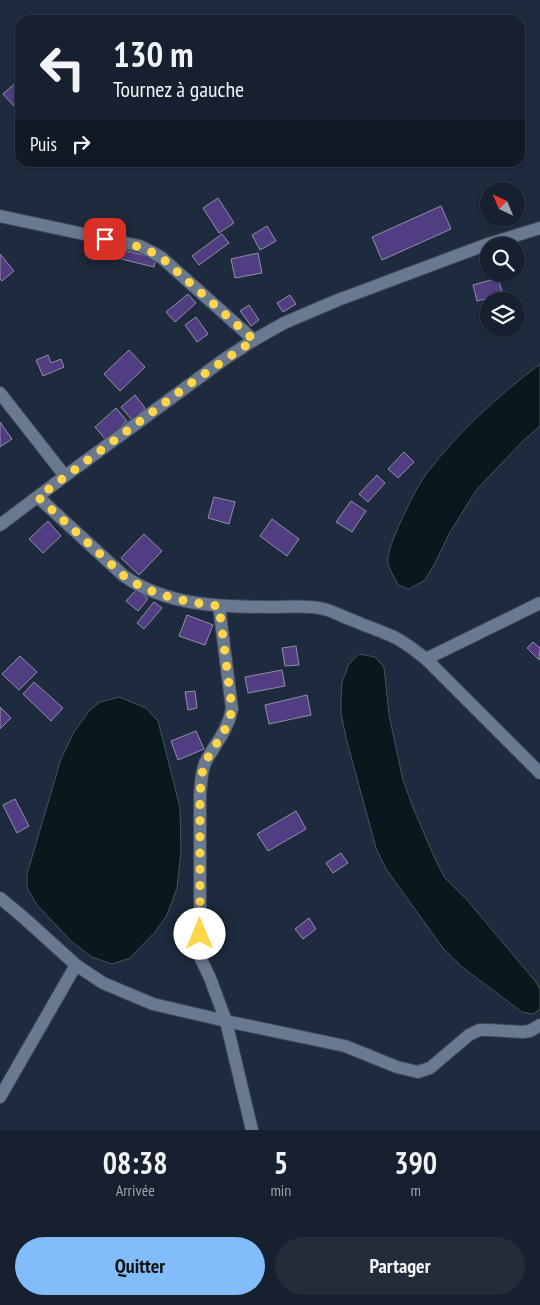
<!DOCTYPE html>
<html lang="fr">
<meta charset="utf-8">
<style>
body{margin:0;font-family:"PT Sans Narrow",sans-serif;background:#232d3a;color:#f1f3f6;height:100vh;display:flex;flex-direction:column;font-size:19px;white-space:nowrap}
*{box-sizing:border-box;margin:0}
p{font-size:16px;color:#9ea3aa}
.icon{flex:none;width:28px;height:28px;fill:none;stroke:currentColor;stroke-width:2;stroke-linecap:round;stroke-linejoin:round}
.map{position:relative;height:1130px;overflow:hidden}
.side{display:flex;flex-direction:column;background:#16202e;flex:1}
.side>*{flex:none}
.top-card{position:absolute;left:15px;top:15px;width:510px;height:152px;border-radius:15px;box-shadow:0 1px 4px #0004,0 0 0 1px #353e4a;background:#16202e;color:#f1f3f6;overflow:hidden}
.needle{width:32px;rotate:316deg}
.tools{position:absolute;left:480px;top:182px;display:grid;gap:10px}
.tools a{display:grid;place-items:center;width:45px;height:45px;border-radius:50%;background:#16202e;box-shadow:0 1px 4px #0004,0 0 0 1px #353e4a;font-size:25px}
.pin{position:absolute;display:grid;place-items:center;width:42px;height:42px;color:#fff;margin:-21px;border-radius:10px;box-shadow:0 2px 8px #0006}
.me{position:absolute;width:55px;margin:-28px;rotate:0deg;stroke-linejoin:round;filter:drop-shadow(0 0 4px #0008)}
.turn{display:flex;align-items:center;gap:18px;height:105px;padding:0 15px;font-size:22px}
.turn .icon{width:65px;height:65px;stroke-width:2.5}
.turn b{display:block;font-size:35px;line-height:42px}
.then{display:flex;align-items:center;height:48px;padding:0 15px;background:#0003;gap:10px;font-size:19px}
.eta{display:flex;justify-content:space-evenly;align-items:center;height:85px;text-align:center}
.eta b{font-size:30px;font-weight:800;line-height:35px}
.button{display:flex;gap:10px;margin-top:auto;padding:10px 15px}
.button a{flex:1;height:58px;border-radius:30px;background:#82bcfa;color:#111;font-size:20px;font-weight:800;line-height:58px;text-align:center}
.button a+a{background:#232d3a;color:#f1f3f6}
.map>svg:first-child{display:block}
.water{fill:#09181c;stroke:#46535a}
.building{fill:#503d82;stroke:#938ea9}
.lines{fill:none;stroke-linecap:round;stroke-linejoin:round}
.minor-casing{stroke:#3d4757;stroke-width:14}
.minor{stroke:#6b7990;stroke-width:12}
.route{stroke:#ffd54a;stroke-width:9;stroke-dasharray:0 16.2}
</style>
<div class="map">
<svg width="540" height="1130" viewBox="0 0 540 1130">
<rect width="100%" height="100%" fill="#1e2a3d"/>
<g class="water">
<path d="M540 364V426L524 440 477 489 450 532 435 563 425 580 409 589 398 585C395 578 390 571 388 564 386 554 396 532 400 523 408 506 416 488 427 473 459 431 499 395 540 364Z"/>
<path d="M359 654 375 657 384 667 389 715 403 780 414 810 436 861 445 878 467 900 536 982 540 989V1009L533 1014 522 1012 462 967 443 948 386 869 376 848 346 738 341 713V696L342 682 349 664Z"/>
<path d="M119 697 146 708 158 721 180 807 181 852 177 888 167 915 155 932 130 958 112 964 92 957 72 942 37 905 27 888V874L61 759 74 732 89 711 100 702Z"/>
</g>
<g class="building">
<path d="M20 79V101L14 106 3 94Z"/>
<path d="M218 198 234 223 219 233 203 208Z"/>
<path d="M441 206 451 229 382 260 372 237Z"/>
<path d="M267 226 276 241 260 250 252 235Z"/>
<path d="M222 234 229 243 199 265 192 256Z"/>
<path d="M123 250 156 258 154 267 121 259Z"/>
<path d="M258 253 262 273 235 278 231 259Z"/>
<path d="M0 254 14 271 2 281 0 279Z"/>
<path d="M498 278 503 295 477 301 473 285Z"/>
<path d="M188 294 196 303 175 322 166 312Z"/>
<path d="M290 295 296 304 283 312 277 303Z"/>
<path d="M249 305 259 320 251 326 240 311Z"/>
<path d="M196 317 208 334 197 342 185 325Z"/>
<path d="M129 350 145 367 120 391 104 374Z"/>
<path d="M48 355 51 363 61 359 64 367 43 376 36 360Z"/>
<path d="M135 395 145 408 132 420 121 407Z"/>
<path d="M116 408 127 421 106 440 95 427Z"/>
<path d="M0 422 12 439 0 447Z"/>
<path d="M404 452 414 462 398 478 388 469Z"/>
<path d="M377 475 385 483 368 502 359 494Z"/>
<path d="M214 497 235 502 229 524 208 518Z"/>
<path d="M351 501 366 511 352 532 336 522Z"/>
<path d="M272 519 299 539 287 556 260 536Z"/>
<path d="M48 521 61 536 43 553 29 539Z"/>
<path d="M144 534 162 551 139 575 121 558Z"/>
<path d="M137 589 148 599 138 611 126 601Z"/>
<path d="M154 602 162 608 144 629 137 623Z"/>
<path d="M187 615 213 625 205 645 179 636Z"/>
<path d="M533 642 540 648 539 660 527 648Z"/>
<path d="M296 646 299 665 285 666 282 648Z"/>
<path d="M20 656 37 672 19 690 2 674Z"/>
<path d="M282 670 285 686 248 693 245 677Z"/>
<path d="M34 682 63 708 51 721 23 694Z"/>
<path d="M195 691 197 708 188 710 185 692Z"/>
<path d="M307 695 311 715 269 724 265 705Z"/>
<path d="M0 707 11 718 0 729Z"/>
<path d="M196 731 204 749 178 760 171 741Z"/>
<path d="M15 799 29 826 17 833 3 805Z"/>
<path d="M296 811 306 829 268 851 257 834Z"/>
<path d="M341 853 348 863 333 873 326 863Z"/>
<path d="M309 918 316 929 303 939 295 929Z"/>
</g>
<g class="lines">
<defs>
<g id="minor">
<path d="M0 216 140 246 152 252 162 258 254 340"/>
<path d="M0 393 65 476"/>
<path d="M38 497 124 576C167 606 221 607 271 607 288 607 307 605 324 609 333 611 343 617 352 620 366 626 381 631 394 637 406 643 416 651 426 659L540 773"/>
<path d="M0 525 65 476 226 358 254 340 284 323 338 300 485 245 540 228"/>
<path d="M219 606 232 709C227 733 215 743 205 763 201 773 201 784 200 795V957L210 978 226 1021 252 1130"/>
<path d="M426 659 540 603"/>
<path d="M0 898 23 917 76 965 103 983 153 1004 226 1021 345 1046 397 1067 418 1072 430 1068 469 1035 479 1030H489L523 1032 530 1031 540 1025"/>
<path d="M0 1097 76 965"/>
</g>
</defs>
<use href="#minor" class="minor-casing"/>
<use href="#minor" class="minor"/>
</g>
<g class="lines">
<path class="route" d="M105 239C125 243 144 246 162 258L254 340 194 381 38 497 124 576C152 596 186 602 219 606L232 709C227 733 215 743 205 763 201 773 201 784 200 795V934"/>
</g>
</svg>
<div class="tools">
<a><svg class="needle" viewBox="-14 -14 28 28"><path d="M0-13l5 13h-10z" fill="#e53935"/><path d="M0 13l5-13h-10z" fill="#9ea3aa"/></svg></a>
<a><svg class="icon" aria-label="search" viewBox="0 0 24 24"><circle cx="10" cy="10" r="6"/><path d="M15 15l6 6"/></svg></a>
<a><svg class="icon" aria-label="layers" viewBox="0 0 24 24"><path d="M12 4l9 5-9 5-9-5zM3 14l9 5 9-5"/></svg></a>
</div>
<div class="pin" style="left:105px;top:239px;background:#d93025"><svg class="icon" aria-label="arrive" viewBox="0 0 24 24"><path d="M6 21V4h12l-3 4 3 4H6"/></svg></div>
<svg class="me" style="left:200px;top:934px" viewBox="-20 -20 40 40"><circle r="19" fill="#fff"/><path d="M0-13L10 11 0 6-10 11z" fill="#ffd54a"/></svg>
<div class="top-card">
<div class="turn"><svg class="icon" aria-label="left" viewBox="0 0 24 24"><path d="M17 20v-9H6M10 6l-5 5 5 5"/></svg><div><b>130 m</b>Tournez à gauche</div></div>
<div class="then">Puis<svg class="icon" aria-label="right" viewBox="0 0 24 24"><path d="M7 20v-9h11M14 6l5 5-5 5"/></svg></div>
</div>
</div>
<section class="side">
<div class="eta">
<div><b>08:38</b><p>Arrivée</p></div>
<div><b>5</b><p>min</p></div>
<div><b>390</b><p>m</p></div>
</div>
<div class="button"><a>Quitter</a><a>Partager</a></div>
</section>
